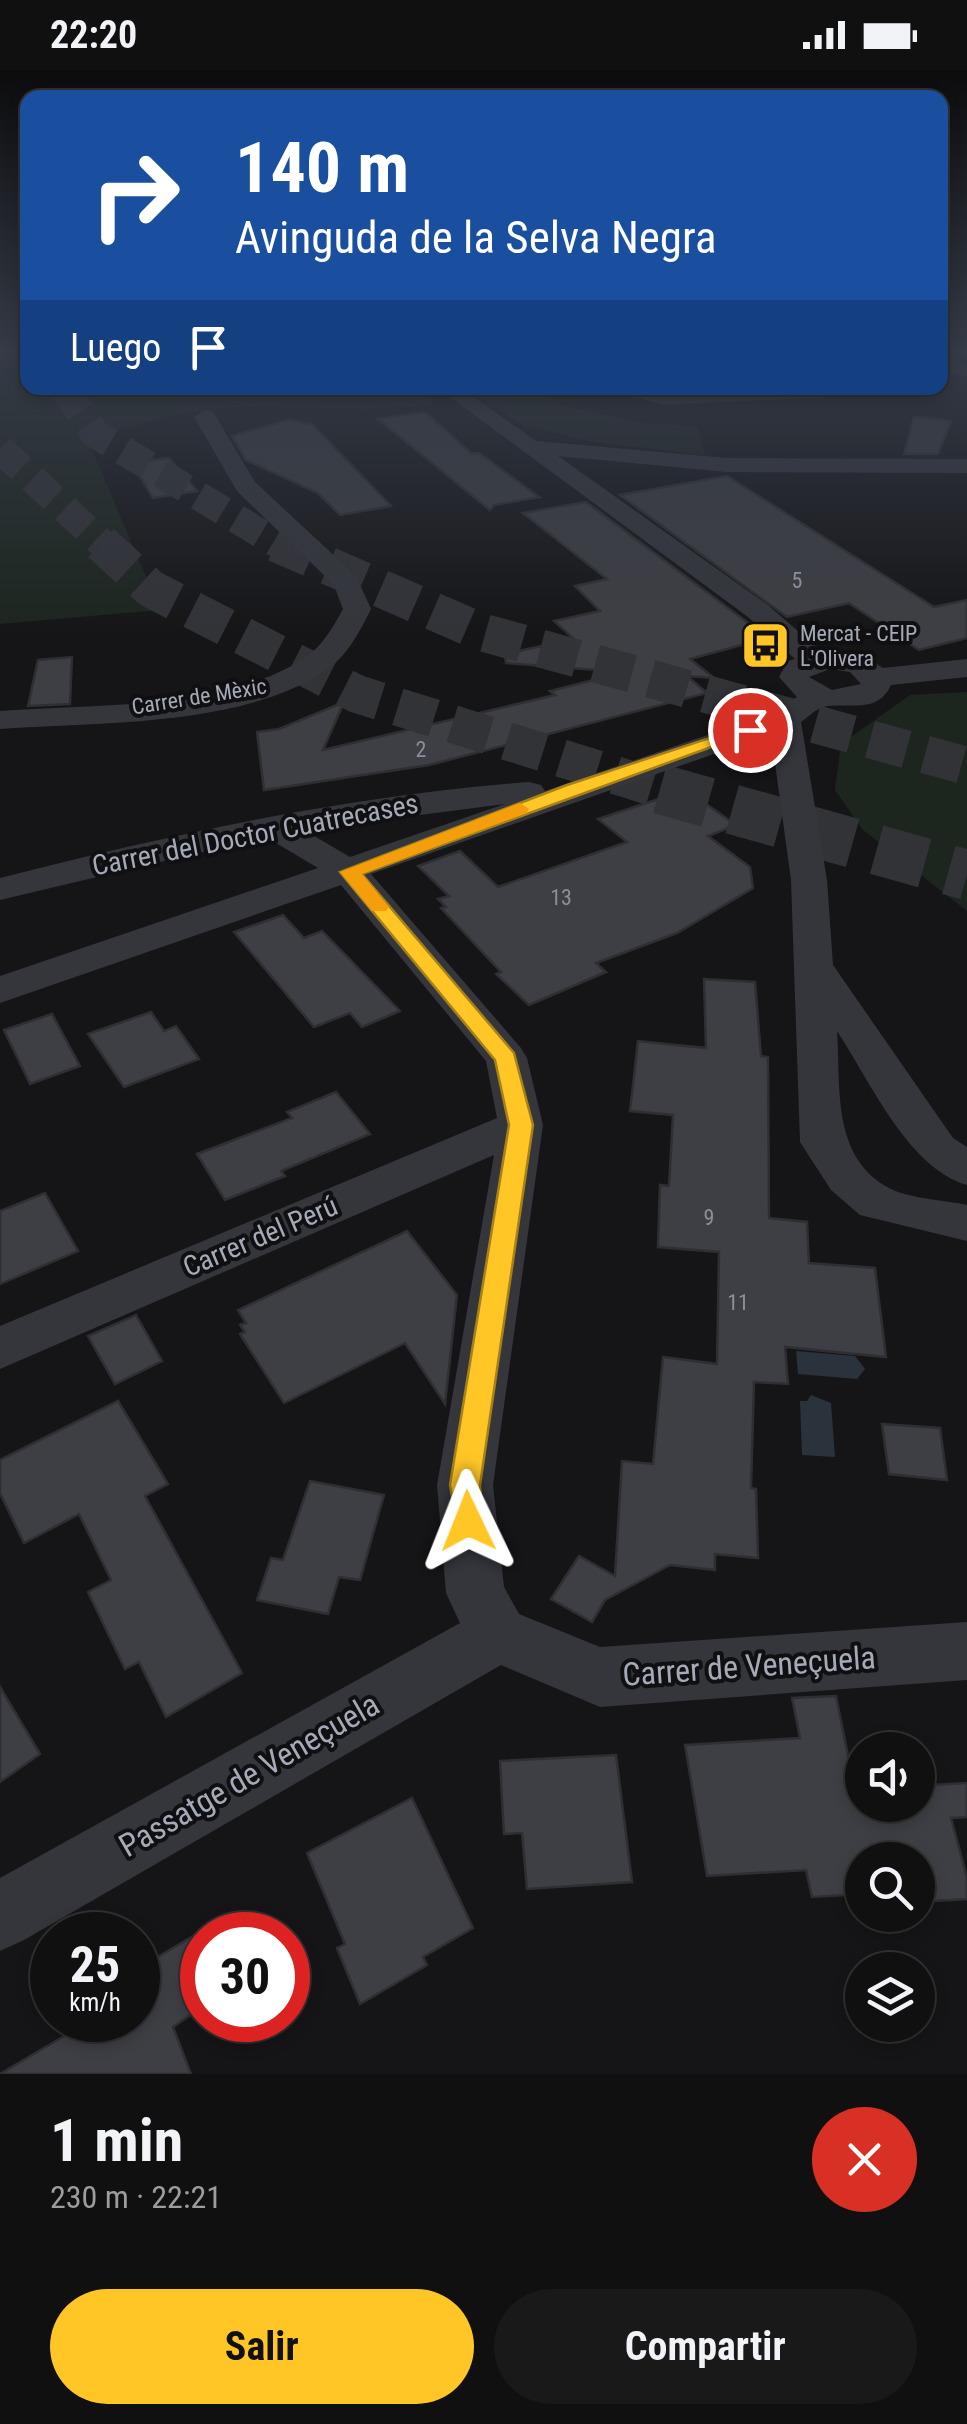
<!DOCTYPE html>
<html lang="es">
<meta charset="utf-8">
<style>
body{margin:0;font-family:"Roboto Condensed",sans-serif;background:#19191a;color:#f1f3f6;height:100vh;display:flex;flex-direction:column;font-size:38px;white-space:nowrap}
*{box-sizing:border-box;margin:0}
p{font-size:32px;color:#9c9d9f}
.icon{flex:none;width:55px;height:55px;fill:none;stroke:currentColor;stroke-width:2;stroke-linecap:round;stroke-linejoin:round}
.map{position:relative;height:2004px;overflow:hidden}
.panel{display:flex;flex-direction:column;background:#101011;flex:1}
.panel>*{flex:none}
.hud{position:absolute;left:20px;top:20px;width:928px;height:305px;border-radius:20px;box-shadow:0 5px 15px #0003,0 0 0 2px #303031;background:#1a4fa0;color:#fff;overflow:hidden}
.fabs{position:absolute;left:845px;top:1662px;display:grid;gap:20px}
.fabs a{display:grid;place-items:center;width:90px;height:90px;border-radius:50%;background:#101011;box-shadow:0 5px 15px #0003,0 0 0 2px #303031;font-size:50px}
.speed{position:absolute;left:30px;top:1842px;display:flex;gap:20px;font-size:50px;font-weight:700;text-align:center}
.speed>*{display:grid;place-content:center;width:130px;height:130px;border-radius:50%;background:#101011;box-shadow:0 5px 15px #0003,0 0 0 2px #303031;line-height:1}
.speed small{font-size:25px;font-weight:400}
.speed .limit{border:15px solid #d22;background:#fff;color:#111}
.pin{position:absolute;display:grid;place-items:center;width:85px;height:85px;color:#fff;margin:-42px;border:5px solid #fff;border-radius:50%;box-shadow:0 2px 10px #0007}
.me{position:absolute;width:110px;margin:-55px;rotate:358deg;stroke-linejoin:round;filter:drop-shadow(0 0 8px #0008)}
.turn{display:flex;align-items:center;gap:35px;height:210px;padding:0 50px;font-size:45px}
.turn .icon{width:130px;height:130px;stroke-width:2.5}
.turn b{display:block;font-size:70px;line-height:85px}
.then{display:flex;align-items:center;height:95px;padding:0 50px;background:#0003;gap:20px;font-size:38px}
.round{display:grid;place-items:center;flex:none;width:105px;height:105px;border-radius:52px;background:#19191a}
.headline{display:flex;align-items:center;justify-content:space-between;height:170px;padding:0 50px}
h1{font-size:60px;font-weight:700;line-height:75px}
.button{display:flex;gap:20px;margin-top:auto;padding:20px 50px}
.button a{flex:1;height:115px;border-radius:60px;background:#ffc625;color:#111;font-size:40px;font-weight:700;line-height:115px;text-align:center}
.button a+a{background:#19191a;color:#f1f3f6}
.status{display:flex;justify-content:space-between;align-items:center;height:70px;padding:0 50px;background:#101011;direction:ltr}
.status svg{height:28px;fill:currentColor}
.map>svg:first-child{display:block}
.green{fill:#1c251e}
.water{fill:#2a323c}
.building{fill:#3e3f44;stroke:#2f2f33;stroke-width:2.5}
.lines{fill:none;stroke-linecap:round;stroke-linejoin:round}
.motorway-tunnel-far2{stroke:#323337;stroke-width:29;stroke-dasharray:29 15;stroke-linecap:butt}
.motorway-tunnel-far1{stroke:#323337;stroke-width:38;stroke-dasharray:38 19;stroke-linecap:butt}
.motorway-tunnel{stroke:#323337;stroke-width:50;stroke-dasharray:50 25;stroke-linecap:butt}
.minor{fill:#35363c;fill-rule:evenodd}
.route{fill:#ffc625;stroke:#a68118;stroke-width:2.5}
.slow{fill:#f59e0b}
.labels{text-anchor:middle;stroke-width:8;stroke-linejoin:round;paint-order:stroke}
.number-label{font-size:22px;fill:#8b8f9b}
.far-poi-label{font-size:22px;fill:#a5aab8;stroke:#101012;text-anchor:start}
.far-street-label{font-size:22px;fill:#a5aab8;stroke:#101012}
.street-label{font-size:28px;fill:#a5aab8;stroke:#101012}
.near-street-label{font-size:32px;fill:#a5aab8;stroke:#101012}
</style>
<div class="status"><b>22:20</b><svg viewBox="0 0 49 12"><path d="M0 12V9h3v3zM5 12V6h3v6zM10 12V3h3v9zM15 12V0h3v12zM26 1h20v11H26zM47 4h2v5h-2z"/></svg></div>
<div class="map">
<svg width="967" height="2004" viewBox="0 0 967 2004">
<rect width="100%" height="100%" fill="#151517"/>
<g class="green">
<path d="M0 285H27L28 318H421L434 335 358 339 247 336 168 346 87 368 160 540 0 554Z"/>
<path d="M467 318H528L559 334 634 352 697 356 705 385 593 372 522 355Z"/>
<path d="M967 622V841L863 760 835 720 841 674 910 625Z"/>
</g>
<g class="water">
<path d="M796 1281 855 1286 865 1299 857 1309 798 1304Z"/>
<path d="M811 1325 831 1333 835 1387 802 1385 800 1331H807Z"/>
</g>
<g class="building">
<path d="M425 342 472 384 479 383 539 427 494 435 490 440 378 349Z"/>
<path d="M914 347 951 351 938 384H904Z"/>
<path d="M288 350 312 354 391 436 340 445 318 423 246 390 232 366Z"/>
<path d="M169 388 197 421 153 428 132 393Z"/>
<path d="M727 406 934 537 967 530V568L919 580 849 533 787 547 620 425Z"/>
<path d="M586 432 751 555 760 570 690 589 714 608 687 606 707 623 429 695 264 720 257 662 279 659 344 632 323 680 555 625 550 621 625 602 506 593 505 584 574 569 554 551 600 541 575 516 607 509 523 443Z"/>
<path d="M72 587 70 634 28 636 38 590Z"/>
<path d="M686 720 736 755 708 766 750 797 753 818 677 863 596 893 606 902 529 935 496 904 501 902 441 838 446 837 438 829 449 826 418 796 460 781 498 817 627 772 598 749Z"/>
<path d="M283 845 304 868 322 861 400 941 362 957 350 943 314 957 234 862Z"/>
<path d="M704 909 755 912 761 986 768 987 769 1148 807 1152 809 1193 875 1198 886 1287 785 1277 788 1314 754 1312 751 1418 756 1419 758 1488 715 1484V1500L670 1495 605 1530 592 1552 551 1529 579 1486 615 1506 622 1391 653 1394 663 1287 717 1294 719 1182 658 1177 660 1115 669 1116 673 1045 630 1041 638 971 706 978Z"/>
<path d="M151 942 164 961 176 956 199 989 124 1017 88 964Z"/>
<path d="M52 944 80 996 30 1014 4 960Z"/>
<path d="M336 1022 370 1064 281 1101 285 1106 225 1130 197 1084 292 1048 287 1042Z"/>
<path d="M45 1123 78 1181 0 1214V1141Z"/>
<path d="M407 1161 457 1225 445 1334 405 1273 284 1333 240 1264 245 1262 240 1255 246 1253 238 1240Z"/>
<path d="M136 1245 162 1291 115 1314 88 1266Z"/>
<path d="M118 1331 168 1414 145 1426 242 1603 166 1647 139 1592 125 1599 88 1522 111 1510 79 1444 24 1473 0 1423V1390Z"/>
<path d="M882 1354 940 1358 947 1410 889 1404Z"/>
<path d="M310 1411 384 1425 360 1510 339 1507 328 1544 257 1530 271 1488 283 1490Z"/>
<path d="M0 1617 40 1684 0 1712Z"/>
<path d="M836 1626 848 1686 862 1685V1735H918V1683L923 1682 933 1715 967 1713V1747L951 1748 967 1808V1829L918 1832V1790H862V1824L812 1827 806 1800 707 1806 685 1675 800 1668 792 1628Z"/>
<path d="M616 1685 632 1812 527 1819 522 1763 504 1764 500 1691Z"/>
<path d="M412 1728 473 1858 423 1887 427 1895 360 1934 337 1878 345 1874 307 1783Z"/>
<path d="M202 1861V1937L173 1957 191 2004H0L66 1965 62 1950H138V1872H141L149 1892Z"/>
</g>
<g class="lines">
<g class="motorway-tunnel-far2">
<path d="M64 318 94 363 280 475"/>
<path d="M0 379 104 475"/>
</g>
<g class="motorway-tunnel-far1">
<path d="M101 473 151 519 357 624 669 722"/>
<path d="M276 473 481 562 967 696"/>
</g>
<path class="motorway-tunnel" d="M660 719 967 805"/>
<g class="minor">
<path d="M940 291 967 294V306L940 303Z"/>
<path d="M438 318H461L536 371 727 388 967 389V403L727 402 558 386 768 535 823 583 869 589 883 598 967 589V607L891 615C877 646 845 631 823 637 816 639 807 648 801 652L827 810 833 895 953 1068 967 1077V1115C908 1098 870 1011 837 961 841 1017 831 1087 889 1118 910 1129 944 1130 967 1135V1171L860 1145 831 1120 800 1072 791 810 771 664 371 804 521 978 527 988 543 1055 493 1415 504 1517 519 1544 600 1577 967 1552V1610L600 1637 501 1595 24 1870 0 1881V1808L460 1553 446 1523 437 1415 494 1085 0 1299V1256L497 1048 486 991 341 815 0 933V906L318 798 266 767 0 830V808C175 763 349 726 529 712L541 715 545 721 774 642 797 627 779 607 788 591 795 589 748 547ZM830 599 850 602 861 614 832 620 809 607ZM505 734 350 787 304 760Z"/>
<path d="M614 318C632 317 649 321 667 323 731 327 815 306 876 319L866 325 665 335 617 322Z"/>
<path d="M205 340 213 342 255 412 356 506 371 539C360 561 347 587 325 601 241 657 98 652 0 659V641C92 634 229 640 306 587 323 575 333 557 343 539L334 515 237 421 194 347Z"/>
</g>
</g>
<linearGradient id="sky" x2="0" y2="1"><stop stop-color="#0c0c0d"/><stop offset="0.5" stop-color="#353b47"/><stop offset="1" stop-color="#353b47" stop-opacity="0"/></linearGradient>
<rect width="967" height="565" fill="url(#sky)"/>
<path class="route" d="M743 657 758 660 362 804 514 983 533 1055 480 1415 483 1451 479 1461 468 1465 458 1461 450 1415 509 1055 495 990 340 802 567 715Z"/>
<path class="slow" d="M520 733 529 739 527 743 362 804 389 837 386 841H372L340 802Z"/>
<defs>
<symbol id="bus-square" viewBox="-11 -11 22 22"><rect x="-9" y="-9" width="18" height="18" rx="4" fill="#ffc625" stroke="#101012"/><path d="M-5-6H5V4H4V6H2V4H-2V6H-4V4H-5ZM-3.5-4V0h7V-4ZM-3.5 1.2v1.5H-2V1.2ZM2 1.2v1.5H3.5V1.2Z" fill="#111"/></symbol>
</defs>
<g fill-rule="evenodd">
<use href="#bus-square" x="738" y="548" width="55" height="55"/>
</g>
<g class="labels">
<g class="number-label">
<text x="797" y="518">5</text>
<text x="421" y="687">2</text>
<text x="561" y="835">13</text>
<text x="709" y="1155">9</text>
<text x="738" y="1240">11</text>
</g>
<g class="far-poi-label">
<text x="800" y="571">Mercat - CEIP<tspan x="800" dy="25">L'Olivera</tspan></text>
</g>
<g class="far-street-label">
<text transform="translate(199 626) rotate(-9)" y="8">Carrer de Mèxic</text>
</g>
<g class="street-label">
<text transform="translate(255 764) rotate(-11)" y="10">Carrer del Doctor Cuatrecases</text>
<text transform="translate(260 1166) rotate(-23)" y="10">Carrer del Perú</text>
</g>
<g class="near-street-label">
<text transform="translate(749 1596) rotate(-4)" y="11">Carrer de Veneçuela</text>
<text transform="translate(249 1705) rotate(-30)" y="11">Passatge de Veneçuela</text>
</g>
</g>
</svg>
<div class="fabs">
<a><svg class="icon" aria-label="sound" viewBox="0 0 24 24"><path d="M4 9h4l5-4v14l-5-4H4zM17 9q2 3 0 6"/></svg></a>
<a><svg class="icon" aria-label="search" viewBox="0 0 24 24"><circle cx="10" cy="10" r="6"/><path d="M15 15l6 6"/></svg></a>
<a><svg class="icon" aria-label="layers" viewBox="0 0 24 24"><path d="M12 4l9 5-9 5-9-5zM3 14l9 5 9-5"/></svg></a>
</div>
<div class="speed"><div>25<small>km/h</small></div><div class="limit">30</div></div>
<div class="pin" style="left:750px;top:660px;background:#d93025"><svg class="icon" aria-label="arrive" viewBox="0 0 24 24"><path d="M6 21V4h12l-3 4 3 4H6"/></svg></div>
<svg class="me" style="left:468px;top:1451px" viewBox="-20 -20 40 40"><path d="M0-17L14 15 0 8-14 15z" fill="#ffc625" stroke="#fff" stroke-width="4"/></svg>
<div class="hud">
<div class="turn"><svg class="icon" aria-label="right" viewBox="0 0 24 24"><path d="M7 20v-9h11M14 6l5 5-5 5"/></svg><div><b>140 m</b>Avinguda de la Selva Negra</div></div>
<div class="then">Luego<svg class="icon" aria-label="arrive" viewBox="0 0 24 24"><path d="M6 21V4h12l-3 4 3 4H6"/></svg></div>
</div>
</div>
<section class="panel">
<div class="headline"><div><h1>1 min</h1><p>230 m · 22:21</p></div><a class="round" style="background:#d93025;color:#fff"><svg class="icon" aria-label="close" viewBox="0 0 24 24"><path d="M6 6l12 12M18 6L6 18"/></svg></a></div>
<div class="button"><a>Salir</a><a>Compartir</a></div>
</section>
